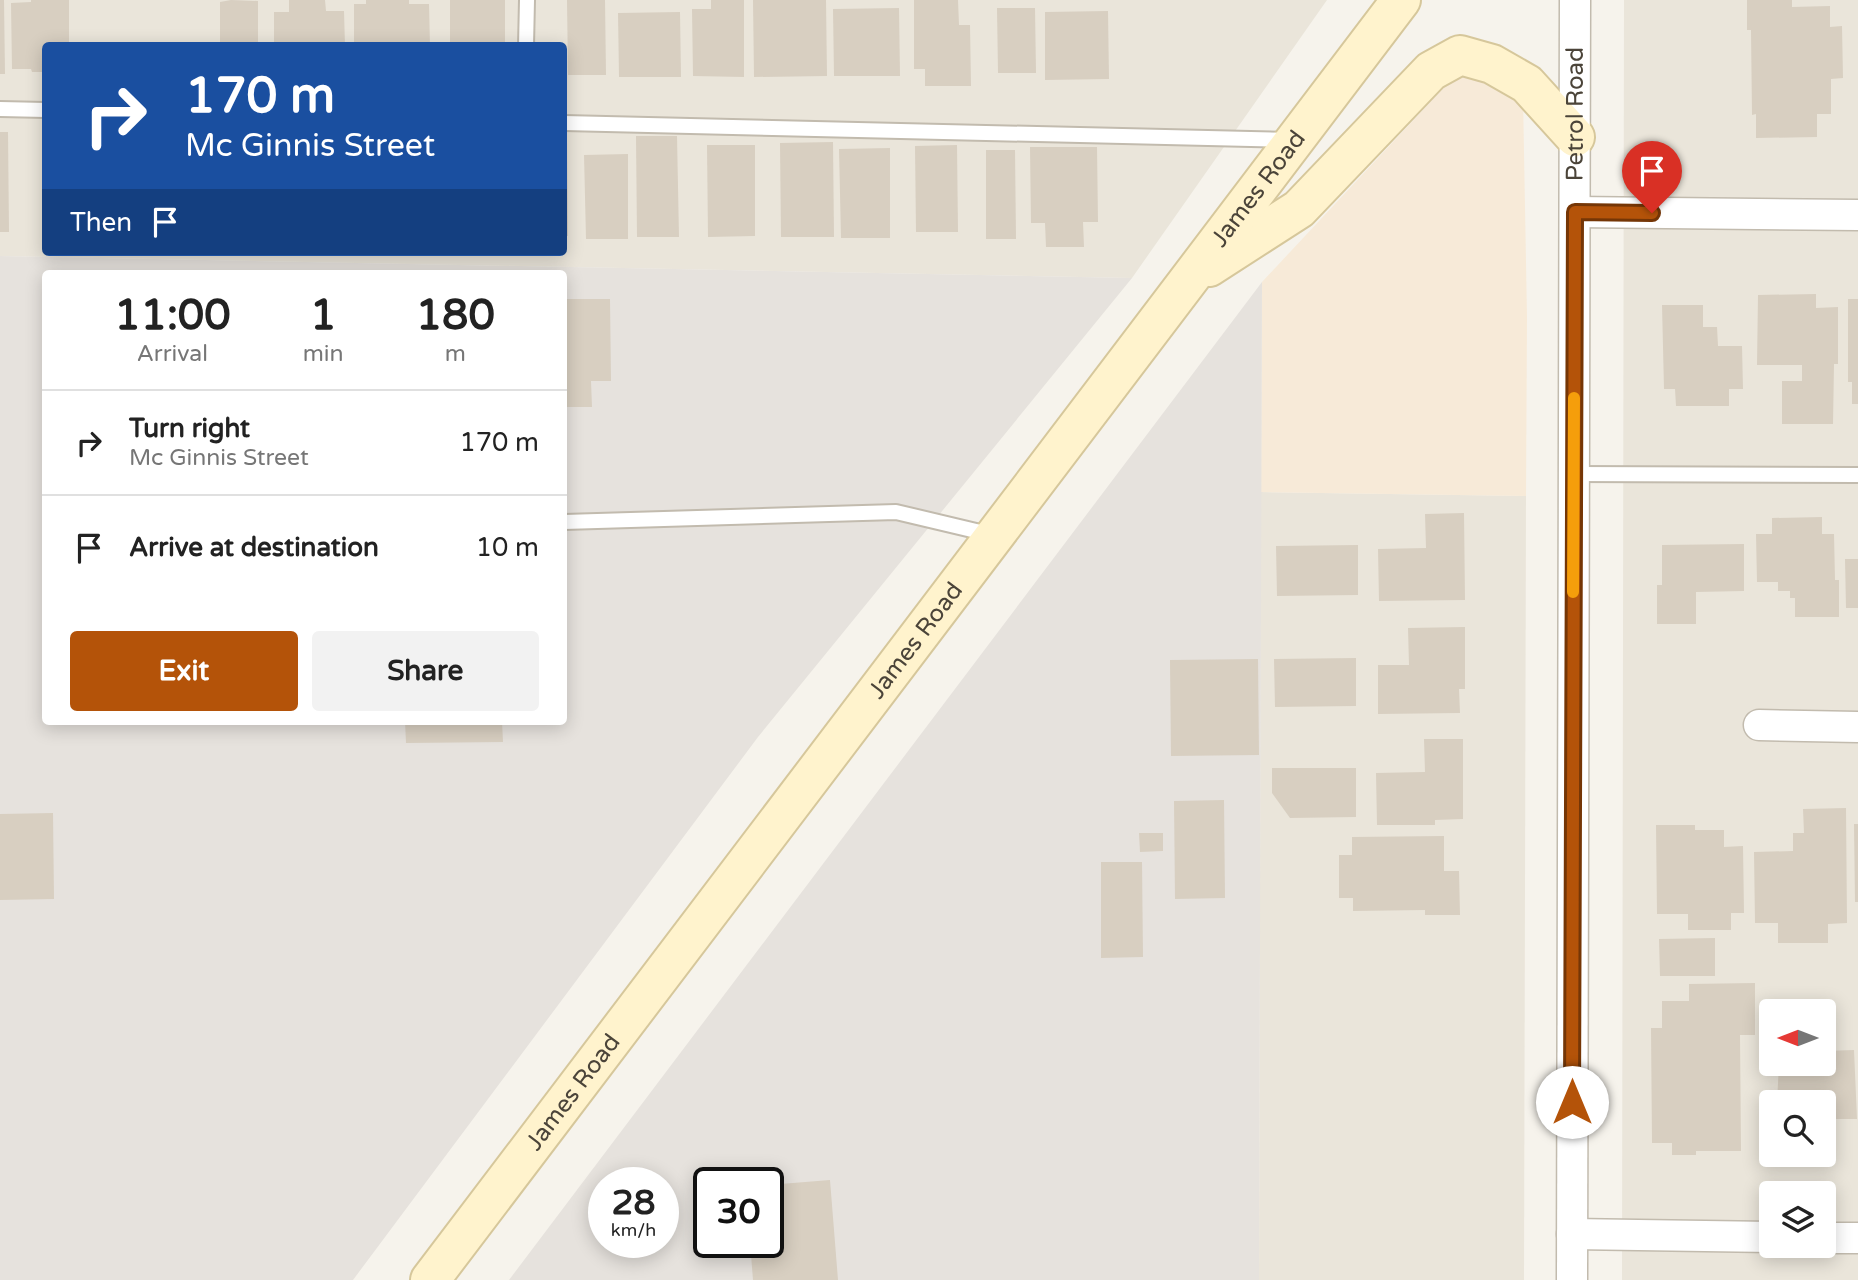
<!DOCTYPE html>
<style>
body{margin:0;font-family:"Varela Round",sans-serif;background:#f2f2f2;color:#222;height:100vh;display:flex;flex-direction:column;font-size:26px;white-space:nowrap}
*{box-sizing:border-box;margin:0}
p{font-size:23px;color:#767676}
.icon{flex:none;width:38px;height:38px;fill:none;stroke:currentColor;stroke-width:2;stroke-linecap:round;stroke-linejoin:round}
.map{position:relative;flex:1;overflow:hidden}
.details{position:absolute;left:42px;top:270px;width:525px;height:455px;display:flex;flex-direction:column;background:#fff;border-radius:7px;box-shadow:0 4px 18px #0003}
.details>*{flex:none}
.banner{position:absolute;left:42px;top:42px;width:525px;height:214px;border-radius:7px;box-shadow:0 4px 18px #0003;background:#1a4fa0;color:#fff;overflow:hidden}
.needle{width:46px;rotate:270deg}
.tools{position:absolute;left:1759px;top:999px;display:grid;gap:14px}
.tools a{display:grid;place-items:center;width:77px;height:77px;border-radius:7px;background:#fff;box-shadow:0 4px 18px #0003;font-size:35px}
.speed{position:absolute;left:588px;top:1167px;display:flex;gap:14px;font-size:35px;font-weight:700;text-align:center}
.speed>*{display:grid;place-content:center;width:91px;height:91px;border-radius:50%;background:#fff;box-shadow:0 4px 18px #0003;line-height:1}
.speed small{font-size:18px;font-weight:400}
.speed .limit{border:4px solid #111;border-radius:10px;background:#fff;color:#111}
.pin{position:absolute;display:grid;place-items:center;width:60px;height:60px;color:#fff;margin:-72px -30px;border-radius:50% 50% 50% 0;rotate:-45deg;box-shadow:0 0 7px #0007}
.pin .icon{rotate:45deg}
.me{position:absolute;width:77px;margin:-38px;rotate:0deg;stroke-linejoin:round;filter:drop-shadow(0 0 5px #0008)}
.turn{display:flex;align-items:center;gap:24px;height:147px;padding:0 28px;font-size:32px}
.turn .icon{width:91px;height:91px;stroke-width:2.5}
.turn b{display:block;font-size:49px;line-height:60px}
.then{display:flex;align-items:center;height:66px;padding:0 28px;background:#0003;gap:14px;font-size:26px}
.eta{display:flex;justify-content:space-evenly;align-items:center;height:119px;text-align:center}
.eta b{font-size:42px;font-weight:700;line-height:49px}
.button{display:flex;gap:14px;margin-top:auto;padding:14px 28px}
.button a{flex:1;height:80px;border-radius:7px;background:#b45309;color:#fff;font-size:28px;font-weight:700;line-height:80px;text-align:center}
.button a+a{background:#f2f2f2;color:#222}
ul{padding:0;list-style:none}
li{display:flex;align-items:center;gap:21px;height:105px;padding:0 28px;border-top:2px solid #e0e0e0}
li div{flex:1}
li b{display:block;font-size:26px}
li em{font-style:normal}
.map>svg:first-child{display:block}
.residential{fill:#eae5da;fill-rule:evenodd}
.commercial{fill:#f7ead8}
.industrial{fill:#e6e2dd;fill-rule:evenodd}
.building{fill:#d8cfc1}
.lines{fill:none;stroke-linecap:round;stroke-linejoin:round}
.lane-casing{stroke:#c2bbae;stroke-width:18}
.street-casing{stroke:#c2bbae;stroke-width:33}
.secondary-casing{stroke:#d6c79b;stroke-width:42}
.lane{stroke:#fff;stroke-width:14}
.street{stroke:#fff;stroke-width:30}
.secondary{stroke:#fff3cd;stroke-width:38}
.route-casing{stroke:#753606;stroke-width:18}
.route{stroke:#b45309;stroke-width:12}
.slow{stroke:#f59e0b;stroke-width:12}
.labels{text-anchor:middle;stroke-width:5;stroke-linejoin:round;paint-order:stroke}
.street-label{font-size:24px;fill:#4b4439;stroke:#fff}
</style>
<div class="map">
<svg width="1858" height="1280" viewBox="0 0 1858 1280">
<rect width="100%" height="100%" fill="#f6f3ec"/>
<g class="residential">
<path d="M0 0H1327L1132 278 0 256ZM46 46H564V252H46Z"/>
<path d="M1624 0H1858V1280H1622ZM1771 1012H1824V1064H1771ZM1771 1102H1824V1155H1771ZM1771 1194H1824V1246H1771Z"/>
<path d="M1261 492 1526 496 1524 1280H1259Z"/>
</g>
<path class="commercial" d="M1465 65 1523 97 1527 317 1526 496 1261 492 1262 282Z"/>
<g class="industrial">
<path d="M0 256 1132 278 758 737 353 1280H0ZM46 273H564V721H46Z"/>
<path d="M1262 282 1259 1280H509ZM604 1183H663V1242H604ZM709 1183H768V1242H709Z"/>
</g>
<g class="building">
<path d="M0 0H4L5 74H0Z"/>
<path d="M31 0H69V46H46V72H32L31 69H12L11 3 31 2Z"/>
<path d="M231 0 258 1V46H220V2Z"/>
<path d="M289 0H325L326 11H344L345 46H274V12H289Z"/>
<path d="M366 0H409V4H429L430 46H354V4H366Z"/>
<rect x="450" y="0" width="55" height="46"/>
<path d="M567 0H605L606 75H568Z"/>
<path d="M711 0H744V77L693 76 692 9H711Z"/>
<path d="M753 0H826L827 76 754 77Z"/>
<path d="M914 0H958L959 25H970L971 86H925V69H914Z"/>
<path d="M1747 0H1792V7L1830 6V27L1842 26 1843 78 1831 79V114H1817V137L1756 138V114L1752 115 1751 30H1747Z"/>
<path d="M899 8 900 76H834L833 9Z"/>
<path d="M997 8H1035L1036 73H998Z"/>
<path d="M1108 11 1109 79 1045 80V12Z"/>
<path d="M680 12 681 77H619L618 13Z"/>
<path d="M0 132H8L9 232H0Z"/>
<path d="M636 136H677L679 237H637Z"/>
<path d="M564 141H567L568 236H564Z"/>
<path d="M833 142 834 237H781L780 143Z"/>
<path d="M707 145H755V236L708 237Z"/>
<path d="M957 145 958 232H916L915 146Z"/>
<path d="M1030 147H1097L1098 222H1083L1084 247H1046L1045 223H1031Z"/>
<path d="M890 148V238H841L839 149Z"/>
<path d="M986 150H1015L1016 239H986Z"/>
<path d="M628 154V239H586L584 155Z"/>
<path d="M1816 294V308L1838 307V364H1834L1833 424H1782V381H1802V365H1757L1758 295Z"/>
<path d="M564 299H610L611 381H591L592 407H564Z"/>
<path d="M1848 299H1858V404H1852V382H1848Z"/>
<path d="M1662 305H1703V327H1717L1718 346H1742L1743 389H1729V406H1676L1675 389H1664Z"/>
<path d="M1464 513 1465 600 1379 601 1378 549 1426 548 1425 514Z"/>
<path d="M1822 517V534H1834L1835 580H1839V617H1795V598H1790V591H1778V582H1757L1756 534H1772V518Z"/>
<path d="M1744 544V591L1696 592V624H1657V585H1662V545Z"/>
<path d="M1358 545V595L1277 596 1276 546Z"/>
<path d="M1845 559H1858V608H1846Z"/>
<path d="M1465 627V689H1459L1460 713 1378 714V665H1409L1408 628Z"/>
<path d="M1356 658V706L1275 707 1274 659Z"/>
<path d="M1258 659 1259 755 1171 756 1170 660Z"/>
<path d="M405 721H502L503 742 406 743Z"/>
<path d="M1424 739H1463V819L1435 820V825H1377L1376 773 1425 772Z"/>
<path d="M1272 768H1356V817L1290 818 1272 793Z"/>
<path d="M1224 800 1225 898 1175 899 1174 801Z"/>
<path d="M1846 808 1847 923 1828 924V943H1778V923H1755L1754 852 1793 851V833H1804L1803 809Z"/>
<path d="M53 813 54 899 0 900V814Z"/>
<path d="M1854 824H1858V902H1855Z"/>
<path d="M1656 825H1695V830H1724V847L1743 846 1744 913H1731V930H1688V914H1657Z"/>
<path d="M1139 833H1163V851L1140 852Z"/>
<path d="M1444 836V871H1459L1460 915H1425V910L1353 911V898H1339V855H1352V837Z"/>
<path d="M1101 862H1142L1143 957 1101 958Z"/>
<path d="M1715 938V976H1660L1659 939Z"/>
<path d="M1755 983V1035H1740L1741 1151H1696V1155H1672V1143H1652L1651 1028H1662V1001H1689V984Z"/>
<path d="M1854 1050 1857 1119H1824V1102H1777L1779 1064H1824V1051Z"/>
<path d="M830 1180 838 1280H753L750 1242H768V1185Z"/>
</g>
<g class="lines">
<defs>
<g id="lane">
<path d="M526 46 527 0"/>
<path d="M0 109 46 110"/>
<path d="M564 123 1290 140"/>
<path d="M1574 474 1858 475"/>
<path d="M564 522 896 512 993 535"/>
</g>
<g id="street">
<path d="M1575 212 1858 215"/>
<path d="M1759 725 1858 727"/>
<path d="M1572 1234 1771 1237"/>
<path d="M1824 1238H1858"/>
<path id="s1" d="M1572 1280 1575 0"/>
</g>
<g id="secondary">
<path d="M1209 267 1299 209 1431 71 1460 55 1492 64 1527 84 1575 137"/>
<path id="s2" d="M430 1280 1401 0"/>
</g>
</defs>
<use href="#lane" class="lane-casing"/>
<use href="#street" class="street-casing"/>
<use href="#secondary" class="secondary-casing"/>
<use href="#lane" class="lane"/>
<use href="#street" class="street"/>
<use href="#secondary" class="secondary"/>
</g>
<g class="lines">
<defs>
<path id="route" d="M1572 1102 1575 212 1652 213"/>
</defs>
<use href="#route" class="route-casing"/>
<use href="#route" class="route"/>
<path class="slow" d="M1573 592 1574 398"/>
</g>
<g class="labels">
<g class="street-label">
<text dy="8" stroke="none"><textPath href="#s1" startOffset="1166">Petrol Road</textPath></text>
<text dy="8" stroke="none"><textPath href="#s2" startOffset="1370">James Road</textPath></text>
<text dy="8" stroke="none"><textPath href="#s2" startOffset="803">James Road</textPath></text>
<text dy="8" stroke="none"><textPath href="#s2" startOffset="236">James Road</textPath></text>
</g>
</g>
</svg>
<div class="tools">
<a><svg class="needle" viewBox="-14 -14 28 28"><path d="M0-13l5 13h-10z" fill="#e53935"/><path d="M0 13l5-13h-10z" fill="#767676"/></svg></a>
<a><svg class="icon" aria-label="search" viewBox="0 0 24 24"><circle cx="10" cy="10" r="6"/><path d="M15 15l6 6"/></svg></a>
<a><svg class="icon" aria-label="layers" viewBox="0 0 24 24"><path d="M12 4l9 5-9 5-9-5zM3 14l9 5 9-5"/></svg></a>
</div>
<div class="speed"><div>28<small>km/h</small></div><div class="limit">30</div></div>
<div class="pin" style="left:1652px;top:213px;background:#d93025"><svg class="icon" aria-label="arrive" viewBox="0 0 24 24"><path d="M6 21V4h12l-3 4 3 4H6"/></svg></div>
<svg class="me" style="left:1572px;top:1102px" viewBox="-20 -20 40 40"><circle r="19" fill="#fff"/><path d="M0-13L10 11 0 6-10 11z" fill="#b45309"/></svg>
<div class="banner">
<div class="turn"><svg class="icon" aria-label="right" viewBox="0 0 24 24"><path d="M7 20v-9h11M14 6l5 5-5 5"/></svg><div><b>170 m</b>Mc Ginnis Street</div></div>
<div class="then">Then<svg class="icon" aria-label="arrive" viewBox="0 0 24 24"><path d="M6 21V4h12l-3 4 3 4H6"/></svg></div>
</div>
<section class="details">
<div class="eta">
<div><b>11:00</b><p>Arrival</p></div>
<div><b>1</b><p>min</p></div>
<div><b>180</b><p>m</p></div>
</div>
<ul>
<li><svg class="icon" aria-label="right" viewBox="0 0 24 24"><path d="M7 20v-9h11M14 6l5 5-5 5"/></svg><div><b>Turn right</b><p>Mc Ginnis Street</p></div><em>170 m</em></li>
<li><svg class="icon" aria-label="arrive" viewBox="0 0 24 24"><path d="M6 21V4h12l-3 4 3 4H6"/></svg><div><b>Arrive at destination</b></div><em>10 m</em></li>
</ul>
<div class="button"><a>Exit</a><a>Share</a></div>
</section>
</div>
